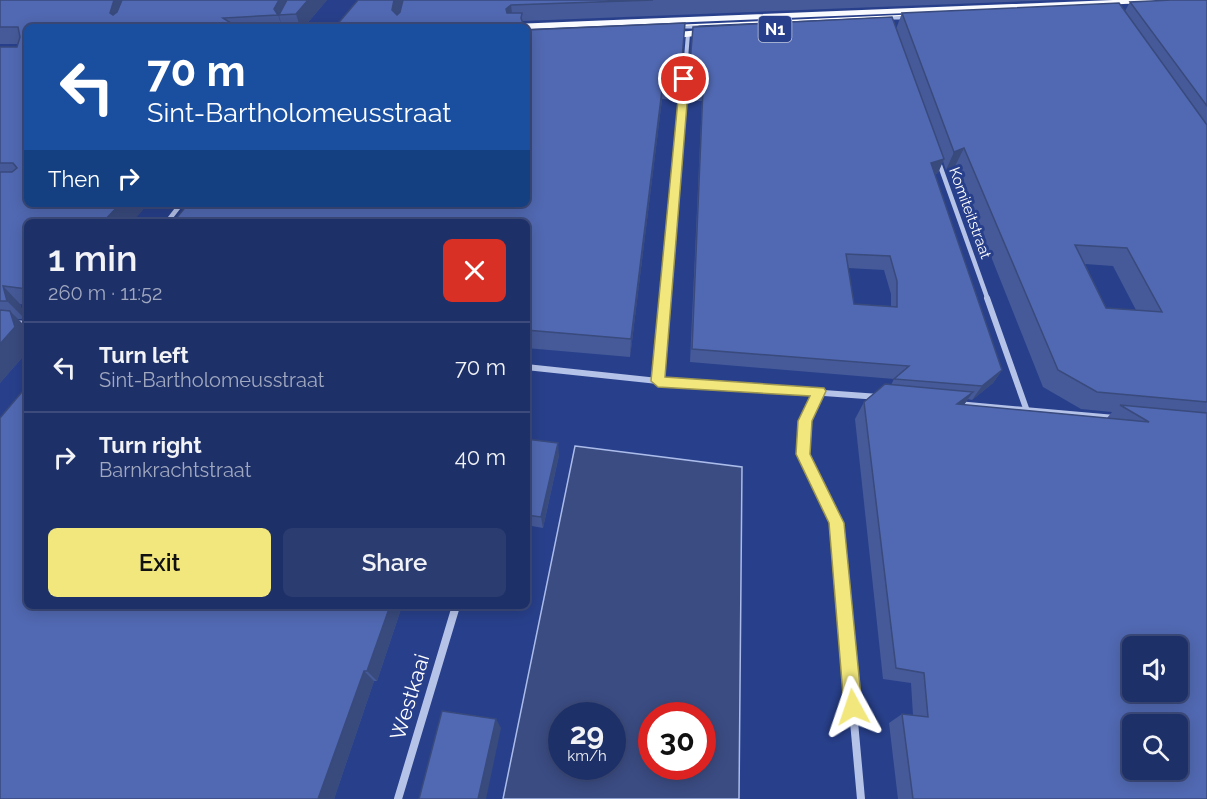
<!DOCTYPE html>
<meta charset="utf-8">
<style>
body{margin:0;font-family:Raleway,sans-serif;background:#2b3c71;color:#f1f3f6;height:100vh;display:flex;flex-direction:column;font-size:22px;white-space:nowrap}
*{box-sizing:border-box;margin:0}
p{font-size:20px;color:#a1a9c0}
.icon{flex:none;width:33px;height:33px;fill:none;stroke:currentColor;stroke-width:2;stroke-linecap:round;stroke-linejoin:round}
.map{position:relative;flex:1;overflow:hidden}
.panel{position:absolute;left:24px;top:219px;width:506px;height:390px;display:flex;flex-direction:column;background:#1e3068;border-radius:9px;box-shadow:0 3px 15px #0003,0 0 0 2px #3c4b7c}
.panel>*{flex:none}
.guide{position:absolute;left:24px;top:24px;width:506px;height:183px;border-radius:9px;box-shadow:0 3px 15px #0003,0 0 0 2px #3c4b7c;background:#1a4fa0;color:#fff;overflow:hidden}
.buttons{position:absolute;left:1122px;top:636px;display:grid;gap:12px}
.buttons a{display:grid;place-items:center;width:66px;height:66px;border-radius:9px;background:#1e3068;box-shadow:0 3px 15px #0003,0 0 0 2px #3c4b7c;font-size:30px}
.speed{position:absolute;left:548px;top:702px;display:flex;gap:12px;font-size:30px;font-weight:700;text-align:center}
.speed>*{display:grid;place-content:center;width:78px;height:78px;border-radius:50%;background:#1e3068;box-shadow:0 3px 15px #0003,0 0 0 2px #3c4b7c;line-height:1}
.speed small{font-size:15px;font-weight:400}
.speed .limit{border:9px solid #d22;background:#fff;color:#111}
.pin{position:absolute;display:grid;place-items:center;width:51px;height:51px;color:#fff;margin:-26px;border:3px solid #fff;border-radius:50%;box-shadow:0 2px 6px #0007}
.me{position:absolute;width:66px;margin:-33px;rotate:355deg;stroke-linejoin:round;filter:drop-shadow(0 0 4px #0008)}
.turn{display:flex;align-items:center;gap:21px;height:126px;padding:0 24px;font-size:27px}
.turn .icon{width:78px;height:78px;stroke-width:2.5}
.turn b{display:block;font-size:42px;line-height:51px}
.then{display:flex;align-items:center;height:57px;padding:0 24px;background:#0003;gap:12px;font-size:22px}
.round{display:grid;place-items:center;flex:none;width:63px;height:63px;border-radius:9px;background:#2b3c71}
.head{display:flex;align-items:center;justify-content:space-between;height:102px;padding:0 24px}
h1{font-size:36px;font-weight:600;line-height:45px}
.cta{display:flex;gap:12px;margin-top:auto;padding:12px 24px}
.cta a{flex:1;height:69px;border-radius:9px;background:#f1e77d;color:#111;font-size:24px;font-weight:600;line-height:69px;text-align:center}
.cta a+a{background:#2b3c71;color:#f1f3f6}
ul{padding:0;list-style:none}
li{display:flex;align-items:center;gap:18px;height:90px;padding:0 24px;border-top:2px solid #3c4b7c}
li div{flex:1}
li b{display:block;font-size:22px}
li em{font-style:normal}
.map>svg:first-child{display:block}
.water{fill:#3b4c83;stroke:#abbcea;stroke-width:1.5;fill-rule:evenodd}
.lines{fill:none;stroke-linecap:round;stroke-linejoin:round}
.service{stroke:#b6c3e9;stroke-width:3}
.minor-far3{stroke:#b6c3e9;stroke-width:4}
.minor-far2{stroke:#b6c3e9;stroke-width:4.5}
.minor-far1{stroke:#b6c3e9;stroke-width:6}
.minor{stroke:#b6c3e9;stroke-width:8}
.primary{fill:#f9fafe;fill-rule:evenodd}
.tram{stroke:#fff;stroke-width:1.5}
.wall{fill:#465a99;fill-rule:evenodd}
.shaded-wall{fill:#394a7d}
.building{fill:#5169b2;stroke:#394a7d;stroke-width:1.5;fill-rule:evenodd}
.route{fill:#f1e77d;stroke:#9d9651;stroke-width:1.5}
.labels{text-anchor:middle;stroke-width:6;stroke-linejoin:round;paint-order:stroke}
.far-street-label{font-size:15px;fill:#fff;stroke:#28408b}
.shield{fill:#28408b;stroke:#bec6dc;stroke-width:1.5}
.shield-label{font-size:16px;font-weight:bold;fill:#fff}
.near-street-label{font-size:21px;fill:#fff;stroke:#28408b}
</style>
<div class="map">
<svg width="1207" height="799" viewBox="0 0 1207 799">
<rect width="100%" height="100%" fill="#28408b"/>
<path class="water" d="M575 446 742 467 739 799H503ZM561 716H612V766H561ZM651 716H702V766H651Z"/>
<g class="lines">
<g class="service">
<path d="M886 18H904"/>
<path d="M679 27H698"/>
</g>
<path class="minor-far3" d="M680 131 688 34"/>
<g class="minor-far2">
<path d="M938 160 988 300"/>
<path d="M167 222 181 204"/>
<path d="M665 300 680 130"/>
</g>
<g class="minor-far1">
<path d="M987 298 1027 411"/>
<path d="M0 322 27 324"/>
<path d="M526 367 658 381 879 397"/>
<path d="M658 381 665 298"/>
<path d="M819 391 805 421 803 455 833 518"/>
<path d="M957 404 1115 418"/>
</g>
<g class="minor">
<path d="M833 516 836 523 861 799"/>
<path d="M398 799 456 606"/>
</g>
<g class="primary">
<path d="M1113 0H1175L1171 2 526 29V27H509L513 24Z"/>
<path d="M713 29 717 32 716 34 665 39 661 36 665 33Z"/>
</g>
<path class="tram" d="M667 26 916 15"/>
</g>
<g class="wall">
<path d="M0 0H327L304 27H283L281 23 282 27H27L143 210 27 222V305L20 304 25 319H18L27 352 0 383V47H17L18 44H0Z"/>
<path d="M358 0H402L399 13 400 12 403 0H1057L523 21 524 27H335Z"/>
<path d="M1207 0V799H898L889 723 902 714 913 715 911 683 883 679 855 419 864 402 891 385 894 379 690 362 702 101H687L693 27 896 29 902 13 1125 11 1130 2ZM943 161 946 170 955 166 1043 387 1081 409 1112 412 1107 418 964 405 968 399 972 400 993 383 1002 370 935 174 938 173ZM1085 264 1113 266 1136 310 1106 308ZM848 268 884 270 891 294V306L854 304Z"/>
<path d="M685 23 678 100 662 99 630 357 526 348V204Z"/>
<path d="M526 439 559 455 543 528 526 525Z"/>
<path d="M27 606H402L377 681H374L334 799H0Z"/>
</g>
<g class="shaded-wall">
<path d="M114 0H128L119 27 110 13Z"/>
<path d="M279 0H291L279 15 281 24 278 15 274 9Z"/>
<path d="M308 0H327L304 27H300L296 14Z"/>
<path d="M394 0H402L396 26 392 10Z"/>
<path d="M511 5 513 22 508 25 506 9Z"/>
<path d="M663 82 662 99 630 357 631 339Z"/>
<path d="M964 148 955 166 946 170 954 152Z"/>
<path d="M944 159 938 173 925 177 931 163Z"/>
<path d="M120 204H140L143 210 132 222H103Z"/>
<path d="M431 204H442L435 220Z"/>
<path d="M3 286 20 304 25 319 7 301Z"/>
<path d="M10 311 27 328V352L0 383V344Z"/>
<path d="M1002 370 993 383 972 400 982 386Z"/>
<path d="M973 392 961 409 957 404Z"/>
<path d="M558 443 559 455 543 528 541 517Z"/>
<path d="M390 606H402L377 681 367 671Z"/>
<path d="M364 671 374 681 334 799H318Z"/>
<path d="M496 719 501 728 486 799H478Z"/>
</g>
<g class="building">
<path d="M0 0H114L110 13 113 15 117 12 122 0H279L274 9 278 15 223 18 237 27H27V204H120L103 222H27V289L3 286 7 301H0V172H12L17 168 13 163H0V47H17L20 37 18 27H0Z"/>
<path d="M287 0H308L296 14 279 15Z"/>
<path d="M358 0H394L392 10 397 15 400 12 403 0H653L511 5 506 9 507 13H522L521 18 524 27H335Z"/>
<path d="M1172 0H1207V106L1130 2Z"/>
<path d="M1119 3 1207 125V402L1097 392 1058 370 964 148 954 152 902 13ZM1075 245 1127 248 1162 312 1106 308Z"/>
<path d="M892 17 944 159 931 163 1002 370 982 386 894 379 909 366 692 349 703 88 688 87 693 27ZM846 254 890 256 897 281V307L854 304Z"/>
<path d="M685 23 680 83 663 82 631 339 526 330V222H173L188 204H432L435 208 439 206 440 204H526V30Z"/>
<path d="M0 310 10 311 15 327 0 344Z"/>
<path d="M885 384 973 392 957 404 1149 422 1120 405 1207 413V799H913L902 714 928 717 924 673 896 668 864 402ZM1132 646H1178V692H1132ZM1132 724H1178V770H1132Z"/>
<path d="M27 386V606H390L367 671H364L318 799H0V418Z"/>
<path d="M526 439 558 443 541 517 526 515Z"/>
<path d="M442 711 496 719 478 799H419Z"/>
</g>
<path class="route" d="M684 77 689 79 665 377 824 388 826 391 812 421 810 454 844 523 862 707 859 714 853 716 846 714 844 707 829 523 796 454 798 421 810 396 658 387 651 381 680 79Z"/>
<g class="labels">
<g class="far-street-label">
<text transform="translate(970 213) rotate(70)" y="5">Komiteitstraat</text>
</g>
<rect class="shield" x="758.5" y="16" width="33" height="26" rx="4.5"/>
<g class="shield-label">
<text x="775" y="35">N1</text>
</g>
<g class="near-street-label">
<text transform="translate(410 697) rotate(-73)" y="7">Westkaai</text>
</g>
</g>
</svg>
<div class="buttons">
<a><svg class="icon" aria-label="sound" viewBox="0 0 24 24"><path d="M4 9h4l5-4v14l-5-4H4zM17 9q2 3 0 6"/></svg></a>
<a><svg class="icon" aria-label="search" viewBox="0 0 24 24"><circle cx="10" cy="10" r="6"/><path d="M15 15l6 6"/></svg></a>
</div>
<div class="speed"><div>29<small>km/h</small></div><div class="limit">30</div></div>
<div class="pin" style="left:684px;top:79px;background:#d93025"><svg class="icon" aria-label="arrive" viewBox="0 0 24 24"><path d="M6 21V4h12l-3 4 3 4H6"/></svg></div>
<svg class="me" style="left:853px;top:707px" viewBox="-20 -20 40 40"><path d="M0-17L14 15 0 8-14 15z" fill="#f1e77d" stroke="#fff" stroke-width="4"/></svg>
<div class="guide">
<div class="turn"><svg class="icon" aria-label="left" viewBox="0 0 24 24"><path d="M17 20v-9H6M10 6l-5 5 5 5"/></svg><div><b>70 m</b>Sint-Bartholomeusstraat</div></div>
<div class="then">Then<svg class="icon" aria-label="right" viewBox="0 0 24 24"><path d="M7 20v-9h11M14 6l5 5-5 5"/></svg></div>
</div>
<section class="panel">
<div class="head"><div><h1>1 min</h1><p>260 m · 11:52</p></div><a class="round" style="background:#d93025;color:#fff"><svg class="icon" aria-label="close" viewBox="0 0 24 24"><path d="M6 6l12 12M18 6L6 18"/></svg></a></div>
<ul>
<li><svg class="icon" aria-label="left" viewBox="0 0 24 24"><path d="M17 20v-9H6M10 6l-5 5 5 5"/></svg><div><b>Turn left</b><p>Sint-Bartholomeusstraat</p></div><em>70 m</em></li>
<li><svg class="icon" aria-label="right" viewBox="0 0 24 24"><path d="M7 20v-9h11M14 6l5 5-5 5"/></svg><div><b>Turn right</b><p>Barnkrachtstraat</p></div><em>40 m</em></li>
</ul>
<div class="cta"><a>Exit</a><a>Share</a></div>
</section>
</div>
